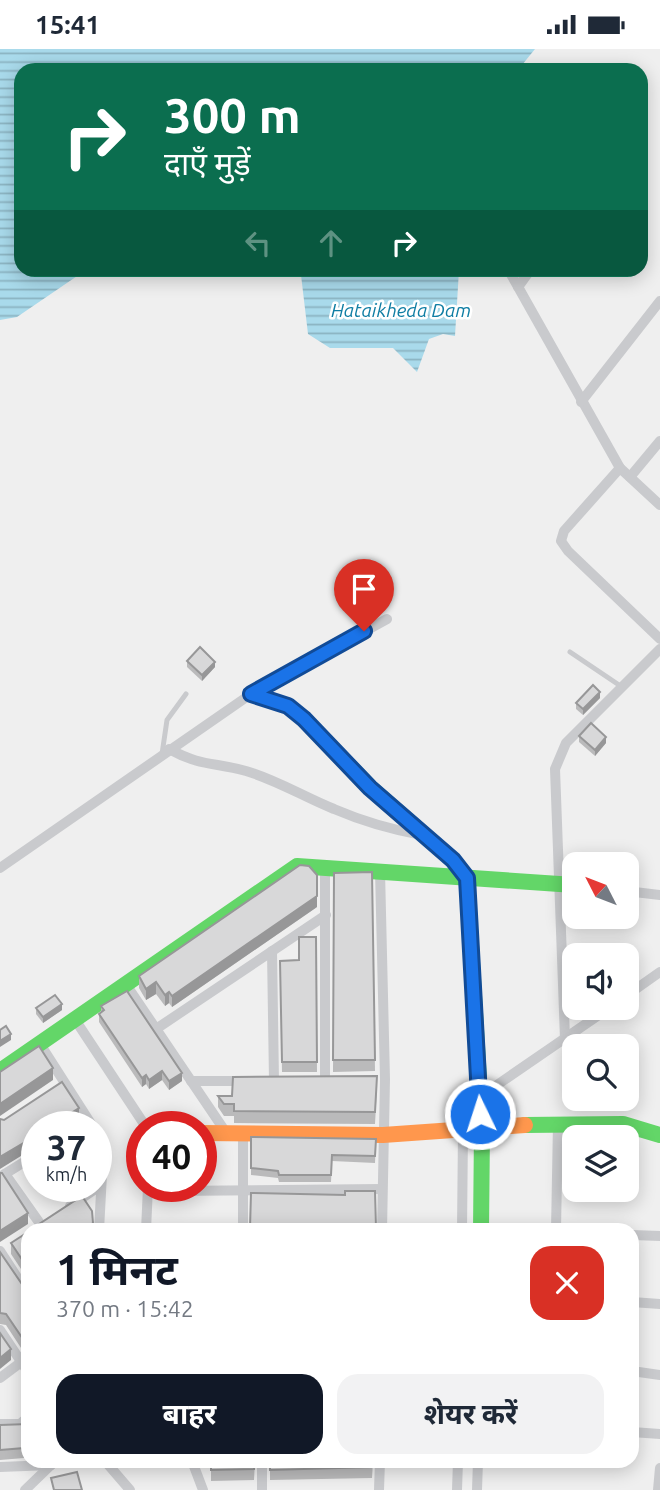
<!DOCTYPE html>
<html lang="hi">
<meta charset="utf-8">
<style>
body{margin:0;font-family:Ubuntu,"Noto Sans Devanagari",sans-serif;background:#f2f2f3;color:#1f2937;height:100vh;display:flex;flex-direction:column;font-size:26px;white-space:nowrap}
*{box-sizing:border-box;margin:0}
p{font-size:23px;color:#747a83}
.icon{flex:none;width:38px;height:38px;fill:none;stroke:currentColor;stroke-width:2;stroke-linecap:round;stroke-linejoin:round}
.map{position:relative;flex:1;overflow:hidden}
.details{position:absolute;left:21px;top:1174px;width:618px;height:245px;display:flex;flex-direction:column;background:#fff;border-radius:21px;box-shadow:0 4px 18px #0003}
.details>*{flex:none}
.guide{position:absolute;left:14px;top:14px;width:634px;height:214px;border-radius:21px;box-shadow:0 4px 18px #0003;background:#0b6e4f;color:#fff;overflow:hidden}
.needle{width:46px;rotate:312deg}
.buttons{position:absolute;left:562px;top:803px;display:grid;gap:14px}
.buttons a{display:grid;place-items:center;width:77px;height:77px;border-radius:14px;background:#fff;box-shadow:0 4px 18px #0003;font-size:35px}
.speed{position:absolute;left:21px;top:1062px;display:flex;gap:14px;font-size:35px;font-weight:700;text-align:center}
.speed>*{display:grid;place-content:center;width:91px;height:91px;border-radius:50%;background:#fff;box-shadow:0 4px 18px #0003;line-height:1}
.speed small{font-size:18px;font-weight:400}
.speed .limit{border:10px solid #d22;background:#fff;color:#111}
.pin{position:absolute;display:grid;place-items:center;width:60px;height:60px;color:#fff;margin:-72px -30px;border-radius:50% 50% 50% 0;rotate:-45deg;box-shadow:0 0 7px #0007}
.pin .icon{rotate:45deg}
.me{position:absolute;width:77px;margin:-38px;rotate:356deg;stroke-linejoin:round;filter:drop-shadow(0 0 5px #0008)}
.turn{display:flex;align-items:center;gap:24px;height:147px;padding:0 35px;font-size:32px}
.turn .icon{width:91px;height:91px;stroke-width:2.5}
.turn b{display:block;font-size:49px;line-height:60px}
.lanes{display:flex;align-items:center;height:66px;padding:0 35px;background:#0003;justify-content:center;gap:35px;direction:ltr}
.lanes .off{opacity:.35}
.round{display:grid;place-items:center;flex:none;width:74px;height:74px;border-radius:21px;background:#f2f2f3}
.headline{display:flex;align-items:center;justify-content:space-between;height:119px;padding:0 35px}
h1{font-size:42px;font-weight:700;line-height:52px;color:#111827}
.cta{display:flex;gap:14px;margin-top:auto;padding:14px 35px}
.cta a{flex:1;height:80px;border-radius:21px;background:#111827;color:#fff;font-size:28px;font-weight:700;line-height:80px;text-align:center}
.cta a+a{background:#f2f2f3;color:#1f2937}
.status{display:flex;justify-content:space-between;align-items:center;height:49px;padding:0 35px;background:#fff;direction:ltr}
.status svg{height:19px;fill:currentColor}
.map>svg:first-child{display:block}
.water{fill:url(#water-rules)}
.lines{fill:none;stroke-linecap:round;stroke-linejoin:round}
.lane{stroke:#c9cacd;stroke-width:5}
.street{stroke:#c9cacd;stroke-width:10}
.fast{stroke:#63d668;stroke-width:16}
.slow{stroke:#ff974d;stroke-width:16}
.wall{fill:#bababb}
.shaded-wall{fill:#979798}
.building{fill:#d8d8d9;stroke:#979798;stroke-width:2}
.route-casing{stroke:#114b97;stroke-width:18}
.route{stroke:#1a73e8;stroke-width:12}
.labels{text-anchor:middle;stroke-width:5;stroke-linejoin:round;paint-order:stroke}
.water-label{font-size:19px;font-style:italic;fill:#107ea4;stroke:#fff}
</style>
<div class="status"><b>15:41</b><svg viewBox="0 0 49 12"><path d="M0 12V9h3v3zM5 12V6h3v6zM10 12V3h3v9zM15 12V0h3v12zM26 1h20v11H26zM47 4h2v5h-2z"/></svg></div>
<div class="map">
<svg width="660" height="1441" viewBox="0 0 660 1441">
<defs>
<pattern id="water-rules" width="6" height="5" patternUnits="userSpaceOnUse" patternTransform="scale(1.75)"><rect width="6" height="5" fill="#a9daeb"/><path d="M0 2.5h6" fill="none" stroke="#8bb3c1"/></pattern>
</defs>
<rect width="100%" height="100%" fill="#efefef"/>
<g class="water">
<path d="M0 0H535L518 21H21V220L86 221 17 268 0 271Z"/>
<path d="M304 220 459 221 455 287 443 285 429 290 417 323 393 299H330L308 285 301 226Z"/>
</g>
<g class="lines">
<g class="lane">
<path d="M570 603 622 638"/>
<path d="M162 705 167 671 186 645"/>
</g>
<g class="street">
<path d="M508 220 620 419 660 456"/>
<path d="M518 238 531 220"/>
<path d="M581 353 660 252"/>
<path d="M620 419 564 482 561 492 568 502 660 590"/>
<path d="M630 428 660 392"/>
<path d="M169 700C202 718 214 713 246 722 277 731 304 748 334 760 362 772 393 781 422 786"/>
<path d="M0 819 251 645 387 570"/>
<path d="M380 822 385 1030 382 1181"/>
<path d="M626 842 660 846"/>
<path d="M272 902 274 1032"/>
<path d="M125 934 227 1085"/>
<path d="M626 947 660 923"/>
<path d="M74 969 146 1078"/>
<path d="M156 980 326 866"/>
<path d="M565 990 555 720 566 694 660 600"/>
<path d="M40 995 93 1078"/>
<path d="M191 1032H245"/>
<path d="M325 1032V818"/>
<path d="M478 1049 609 959"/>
<path d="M243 1085V1181"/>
<path d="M96 1087 103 1107 99 1181"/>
<path d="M5 1125 41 1176"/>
<path d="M0 1128 37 1105"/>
<path d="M169 1142 382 1140"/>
<path d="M70 1157 101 1136"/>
<path d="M146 1181 148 1138"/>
<path d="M462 1181 463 1082"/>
<path d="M556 1181 558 1074"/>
<path d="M632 1186 660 1187"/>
<path d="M0 1202 28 1245"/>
<path d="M632 1253 660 1255"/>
<path d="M0 1281 28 1323"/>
<path d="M632 1322 660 1326"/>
<path d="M0 1329 28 1308"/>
<path d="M0 1375H20L28 1368"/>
<path d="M632 1383 660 1385"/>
<path d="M105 1412 130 1441"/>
<path d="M192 1412 203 1441"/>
<path d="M262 1412V1441"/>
<path d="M0 1418 51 1416"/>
<path d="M25 1441 53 1414"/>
<path d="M379 1441 380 1412"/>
<path d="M457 1441 458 1412"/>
<path d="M477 1441 478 1412"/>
<path d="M658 1441 660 1419"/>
</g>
<g class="fast">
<path d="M251 645 288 657 304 670 371 739 453 811 467 829 482 1081 481 1181"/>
<path d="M0 1022 297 817 574 836"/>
<path d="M525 1076 623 1075 660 1086"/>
</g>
<path class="slow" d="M201 1084 383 1086 525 1076"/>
</g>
<g class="wall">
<path d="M187 612 215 618 202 632 187 618Z"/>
<path d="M600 649 583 666 576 660V654Z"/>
<path d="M579 687 606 694 595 707 579 693Z"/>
<path d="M372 823 375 1022 333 1023 334 824Z"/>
<path d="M317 858 172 958 169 954 165 957 156 945 146 951 139 939V927Z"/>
<path d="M316 888 317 1023H282L280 912 299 911Z"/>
<path d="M101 957 182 1032 169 1041 162 1031 149 1040 146 1035 142 1038 99 973V965L101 963Z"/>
<path d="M36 959 62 961 43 974 36 965Z"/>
<path d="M377 1038 375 1075 234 1074V1067H224L218 1058V1047Z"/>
<path d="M251 1088 376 1090 375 1114 332 1112 331 1133H279L278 1129 251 1126Z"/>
<path d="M375 1142 376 1181H250L251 1144 345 1146Z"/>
<path d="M28 1183 27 1229 11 1205V1194Z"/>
<path d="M0 1203 28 1244 23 1302 6 1276 0 1275Z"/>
<path d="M28 1375V1396L24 1389V1409L0 1411V1376Z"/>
<path d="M204 1412H255L254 1431 211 1432V1418H204Z"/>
<path d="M270 1412H373L372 1429 270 1431Z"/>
</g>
<g class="shaded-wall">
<path d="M215 613V618L202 632V626Z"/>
<path d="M600 643V649L583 666V660Z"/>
<path d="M606 688V694L595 707V701Z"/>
<path d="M317 847V858L172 958V947Z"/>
<path d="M156 933V945L146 951V940Z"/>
<path d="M169 943V954L165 957V946Z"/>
<path d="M62 955V961L43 974V968Z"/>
<path d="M11 985V991L0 998V992Z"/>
<path d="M53 1019V1031L0 1067V1055Z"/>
<path d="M162 1022V1031L149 1040V1031Z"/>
<path d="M182 1024V1032L169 1041V1032Z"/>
<path d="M146 1026V1035L142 1038V1029Z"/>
<path d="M79 1059V1071L67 1078H49Z"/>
<path d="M37 1086V1097L0 1120V1108Z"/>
<path d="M28 1164V1175L0 1193V1182Z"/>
<path d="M93 1174V1181H82Z"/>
<path d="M28 1288V1299L23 1302V1290Z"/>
<path d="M11 1300V1311L0 1320V1309Z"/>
<path d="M155 1412H170L155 1418Z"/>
</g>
<g class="building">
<path d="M200 598 215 613 202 626 187 612Z"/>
<path d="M593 636 600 643 583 660 576 654Z"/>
<path d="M591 674 606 688 595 701 579 687Z"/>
<path d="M300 816 309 817 317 826V847L172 947 169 943 165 946 156 933 146 940 139 927Z"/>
<path d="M372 823 375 1011H333L334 824Z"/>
<path d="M299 888H316L317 1013H282L280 912 299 911Z"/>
<path d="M127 942 182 1024 169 1032 162 1022 149 1031 146 1026 142 1029 99 965 104 961 101 957Z"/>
<path d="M55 946 62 955 43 968 36 959Z"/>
<path d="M6 977 11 985 0 992V981Z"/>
<path d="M39 997 53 1019 0 1055V1023Z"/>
<path d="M377 1027 375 1063 234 1062V1055H224L218 1047H232L233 1028Z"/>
<path d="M62 1033 79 1059 49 1078H37V1086L0 1108V1070L4 1071Z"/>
<path d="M251 1088 376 1090 375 1107 332 1106 331 1126H279L278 1122 251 1119Z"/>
<path d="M0 1124H2L28 1164 0 1182Z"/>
<path d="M345 1142H375L376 1179H307L300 1181H278V1179H250L251 1144 345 1146Z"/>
<path d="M82 1147 92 1162 93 1174 82 1181H30Z"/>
<path d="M28 1183V1217L27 1218 11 1194Z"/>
<path d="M0 1203 28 1244V1288L23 1290 6 1265 0 1264Z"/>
<path d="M0 1284 11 1300 0 1309Z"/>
<path d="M28 1375V1386L23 1379 24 1399 0 1401V1376Z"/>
<path d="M211 1412H254V1420L211 1421Z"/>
<path d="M270 1412H372V1418L270 1421Z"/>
<path d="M77 1423 82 1441H54L51 1429Z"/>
</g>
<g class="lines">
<defs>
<path id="route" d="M364 582 251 645 288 657 304 670 370 739 453 811 467 829 480 1065"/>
</defs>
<use href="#route" class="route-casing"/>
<use href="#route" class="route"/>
</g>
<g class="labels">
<g class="water-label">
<text x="401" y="268">Hataikheda Dam</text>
</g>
</g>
</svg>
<div class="buttons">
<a><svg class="needle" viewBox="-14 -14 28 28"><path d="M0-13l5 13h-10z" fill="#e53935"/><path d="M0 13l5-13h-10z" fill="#747a83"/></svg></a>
<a><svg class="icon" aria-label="sound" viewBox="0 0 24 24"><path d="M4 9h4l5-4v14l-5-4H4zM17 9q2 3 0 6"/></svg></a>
<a><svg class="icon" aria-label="search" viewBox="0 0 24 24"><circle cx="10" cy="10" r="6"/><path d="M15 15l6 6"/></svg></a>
<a><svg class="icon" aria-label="layers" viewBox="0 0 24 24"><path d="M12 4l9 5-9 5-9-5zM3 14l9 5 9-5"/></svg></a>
</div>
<div class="speed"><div>37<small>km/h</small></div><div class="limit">40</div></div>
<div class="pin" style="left:364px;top:582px;background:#d93025"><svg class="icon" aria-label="arrive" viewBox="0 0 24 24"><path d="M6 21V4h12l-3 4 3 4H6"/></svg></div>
<svg class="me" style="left:480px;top:1065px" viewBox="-20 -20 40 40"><circle r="17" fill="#1a73e8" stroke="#fff" stroke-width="3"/><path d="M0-11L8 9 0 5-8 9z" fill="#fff"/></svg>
<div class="guide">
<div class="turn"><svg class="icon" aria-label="right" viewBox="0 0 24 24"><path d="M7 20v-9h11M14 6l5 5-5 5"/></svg><div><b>300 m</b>दाएँ मुड़ें</div></div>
<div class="lanes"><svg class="icon off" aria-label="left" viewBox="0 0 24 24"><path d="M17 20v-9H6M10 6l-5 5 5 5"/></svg><svg class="icon off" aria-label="ahead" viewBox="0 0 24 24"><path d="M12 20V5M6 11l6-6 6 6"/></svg><svg class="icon" aria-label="right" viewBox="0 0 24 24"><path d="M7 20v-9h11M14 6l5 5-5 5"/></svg></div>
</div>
<section class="details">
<div class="headline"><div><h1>1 मिनट</h1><p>370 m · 15:42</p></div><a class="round" style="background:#d93025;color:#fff"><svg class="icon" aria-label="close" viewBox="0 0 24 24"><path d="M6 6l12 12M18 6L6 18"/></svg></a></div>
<div class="cta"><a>बाहर</a><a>शेयर करें</a></div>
</section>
</div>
